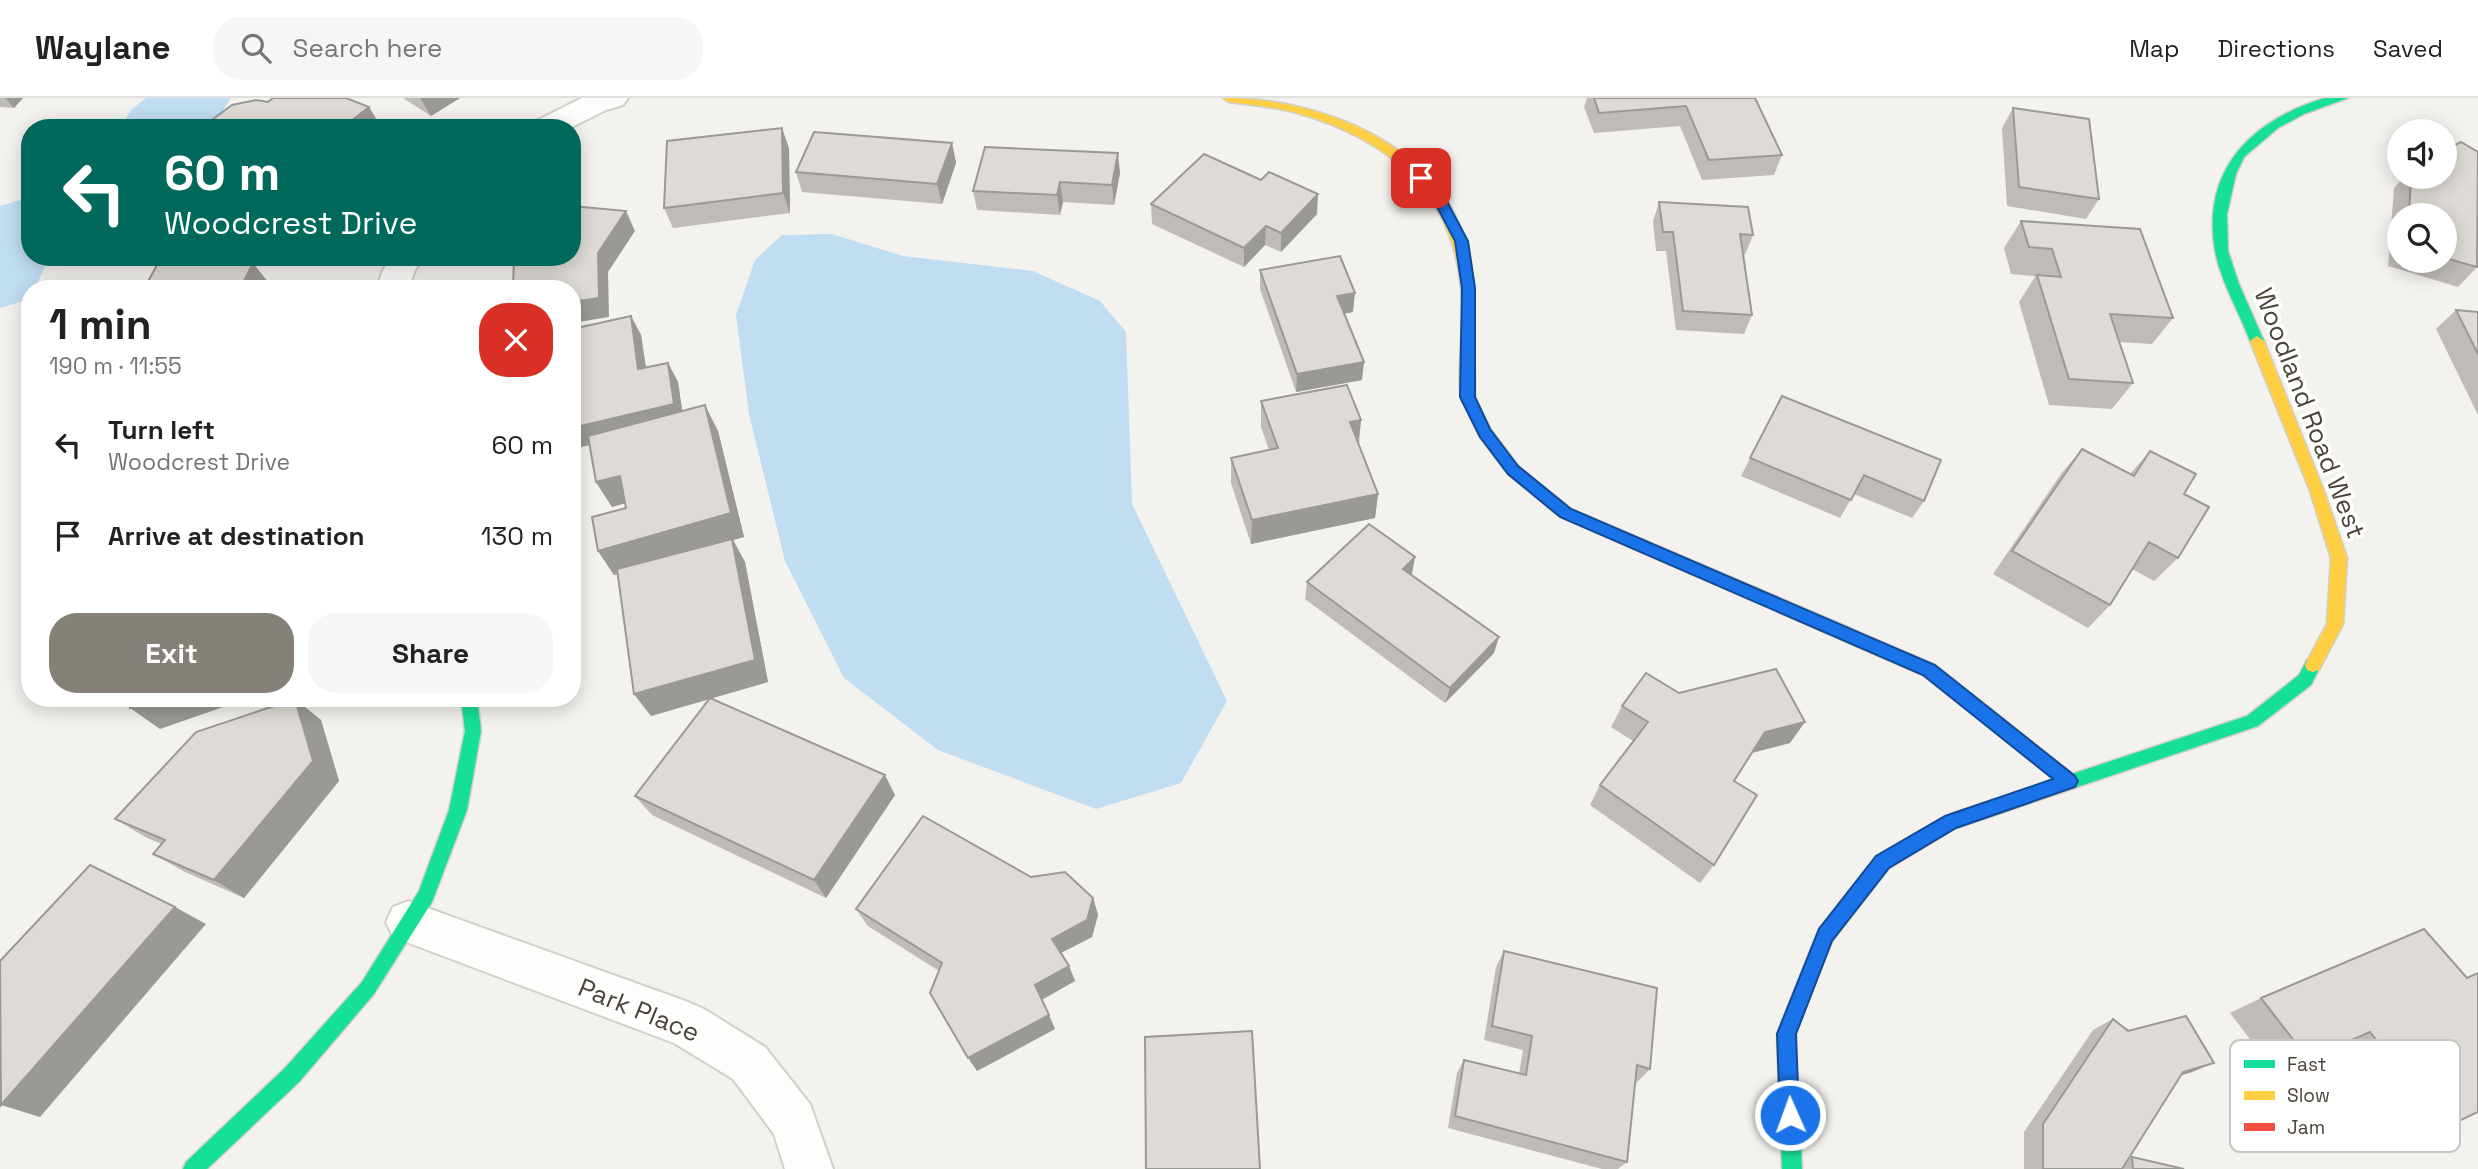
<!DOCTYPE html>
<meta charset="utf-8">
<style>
body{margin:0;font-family:"Space Grotesk",sans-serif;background:#f6f6f6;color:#222;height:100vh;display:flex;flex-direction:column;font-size:26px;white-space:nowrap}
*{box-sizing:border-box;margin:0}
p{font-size:23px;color:#767676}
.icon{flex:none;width:38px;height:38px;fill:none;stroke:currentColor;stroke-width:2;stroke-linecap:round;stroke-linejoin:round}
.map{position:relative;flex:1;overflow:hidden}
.side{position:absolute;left:21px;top:182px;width:560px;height:427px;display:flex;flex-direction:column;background:#fff;border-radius:28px;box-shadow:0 4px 18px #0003}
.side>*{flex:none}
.top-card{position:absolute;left:21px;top:21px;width:560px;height:147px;border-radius:28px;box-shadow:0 4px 18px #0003;background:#00695c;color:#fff;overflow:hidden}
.fabs{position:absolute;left:2387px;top:21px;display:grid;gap:14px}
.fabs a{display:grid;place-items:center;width:70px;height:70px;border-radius:50%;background:#fff;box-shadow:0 4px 18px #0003;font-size:35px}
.pin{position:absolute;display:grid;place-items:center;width:60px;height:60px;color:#fff;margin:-30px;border-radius:14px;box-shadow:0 4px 10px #0006}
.me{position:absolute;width:77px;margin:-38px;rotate:358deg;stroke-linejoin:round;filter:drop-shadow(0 0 5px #0008)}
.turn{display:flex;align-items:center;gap:24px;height:147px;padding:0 28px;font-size:32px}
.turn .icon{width:91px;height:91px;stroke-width:2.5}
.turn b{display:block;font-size:49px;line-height:60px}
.round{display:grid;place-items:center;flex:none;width:74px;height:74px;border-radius:28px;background:#f6f6f6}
.head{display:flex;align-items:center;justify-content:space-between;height:119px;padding:0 28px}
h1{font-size:42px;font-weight:700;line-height:52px}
.cta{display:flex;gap:14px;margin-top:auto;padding:14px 28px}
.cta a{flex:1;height:80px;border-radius:28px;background:#868178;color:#fff;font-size:28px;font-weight:700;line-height:80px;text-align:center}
.cta a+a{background:#f6f6f6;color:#222}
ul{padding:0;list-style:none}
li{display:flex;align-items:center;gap:21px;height:91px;padding:0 28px}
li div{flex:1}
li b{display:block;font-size:26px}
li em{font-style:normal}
header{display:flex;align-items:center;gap:42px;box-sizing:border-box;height:98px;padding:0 35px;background:#fff;border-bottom:2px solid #e0e0e0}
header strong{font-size:33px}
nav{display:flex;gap:38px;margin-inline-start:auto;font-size:24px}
.search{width:490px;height:63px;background:#f6f6f6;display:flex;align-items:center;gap:18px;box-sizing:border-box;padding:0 24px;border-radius:28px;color:#767676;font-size:26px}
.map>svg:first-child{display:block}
.water{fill:#c0ddf1}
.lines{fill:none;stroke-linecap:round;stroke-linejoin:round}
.river{fill:#c0ddf1;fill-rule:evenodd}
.street-casing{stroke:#d2d0cb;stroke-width:4}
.fast-casing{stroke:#d3cfc5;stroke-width:3}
.slow-casing{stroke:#d3cfc5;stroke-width:3}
.jam-casing{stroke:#d3cfc5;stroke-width:3}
.street{fill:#fdfdfc;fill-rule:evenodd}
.fast{fill:#16e098;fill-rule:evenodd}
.slow{fill:#ffcf43;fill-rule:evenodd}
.jam{fill:#f24e42;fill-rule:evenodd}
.wall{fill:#bfbcb8;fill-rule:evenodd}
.shaded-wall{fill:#9b9996}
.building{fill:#dedbd6;stroke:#9b9996;stroke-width:2}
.route{fill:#1a73e8;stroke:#114b97;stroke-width:2}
.labels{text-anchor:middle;stroke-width:7;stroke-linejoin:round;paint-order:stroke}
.street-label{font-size:26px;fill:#4b4439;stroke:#fff}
.key{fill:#fff;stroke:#c9c7c4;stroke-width:2}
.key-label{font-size:19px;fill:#4b4439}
</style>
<header>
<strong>Waylane</strong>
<div class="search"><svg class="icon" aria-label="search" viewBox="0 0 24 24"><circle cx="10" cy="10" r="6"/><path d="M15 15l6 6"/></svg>Search here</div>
<nav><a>Map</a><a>Directions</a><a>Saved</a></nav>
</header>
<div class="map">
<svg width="2478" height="1071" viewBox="0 0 2478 1071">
<rect width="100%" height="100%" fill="#f4f2ee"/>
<path class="water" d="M832 136 903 158 1033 173 1100 203 1126 234 1132 406 1227 603 1181 685 1096 711 938 652 844 580 785 463 749 316 736 217 755 162 782 137Z"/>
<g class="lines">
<g class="river">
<path d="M146 0H231L220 17 205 30H120L131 12Z"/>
<path d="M30 99V159H49L35 191H30V201L0 210V108Z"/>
</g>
<defs>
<g id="street">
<path d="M582 0H628L623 7 606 12 570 30H531L536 23Z"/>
<path d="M391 159H423L414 174 409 191H377L382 174Z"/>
<path d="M408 803 688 904 704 911 765 949 810 1006 833 1071H785L774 1036 733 981 674 945 393 839 386 824 393 809Z"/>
</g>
<g id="fast">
<path d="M2325 0H2348L2304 16 2278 30 2244 59 2236 76 2227 116 2228 153 2239 186 2264 243 2257 248 2250 243C2239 214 2221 184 2215 153 2201 71 2252 22 2325 0Z"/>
<path d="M1469 297 1474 298 1491 332 1518 368 1571 411 1850 530 1852 535 1850 540H1838L1561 419 1508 376 1480 339 1462 302Z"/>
<path d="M2313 560 2319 562 2321 567 2311 587 2258 628 1956 730 1889 770 1832 843 1795 936 1802 1071H1782L1777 936 1819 831 1877 758 1951 716 2247 618 2299 577 2307 562Z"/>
<path d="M461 600H477L481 633 467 712 432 804 374 896 299 984 207 1071H183L186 1064 285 970 362 884 419 793 449 712 465 633Z"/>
</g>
<g id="slow">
<path d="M1223 0C1323 0 1446 48 1469 157 1475 184 1475 210 1474 237 1473 250 1477 299 1474 306H1464L1460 290C1458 257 1465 223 1461 189 1452 93 1386 40 1297 15 1275 9 1252 7 1229 4Z"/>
<path d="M2257 238 2264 243 2324 393 2347 460 2343 526 2319 572 2313 574 2307 572 2305 567 2327 526 2331 460 2310 393 2250 243Z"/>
</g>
<path id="jam" d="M1844 528 1935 567 2075 678 2077 683 2075 688 2069 691 2063 688 1923 577 1838 540 1836 535 1838 530Z"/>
</defs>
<use href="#street" class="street-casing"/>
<use href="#fast" class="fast-casing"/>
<use href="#slow" class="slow-casing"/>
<use href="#jam" class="jam-casing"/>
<use href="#street" class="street"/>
<use href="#fast" class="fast"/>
<use href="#slow" class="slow"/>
<use href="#jam" class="jam"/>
</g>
<g class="wall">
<path d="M0 0H23L14 10 0 9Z"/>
<path d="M403 0H460L431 18Z"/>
<path d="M1587 0H1755L1782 57 1774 77 1702 82 1680 28 1594 35 1584 9Z"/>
<path d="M2013 10 2099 101 2086 121 2007 108 2002 30Z"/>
<path d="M952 45 956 65 942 106 802 94 796 74Z"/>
<path d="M789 50 790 115 673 130 664 110Z"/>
<path d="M1120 75 1114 107 1063 104 1060 117 977 112 973 93Z"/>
<path d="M2404 79H2445L2477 169 2458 189 2388 168 2394 90ZM2399 117H2445V163H2399Z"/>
<path d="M1659 104 1753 137 1745 157H1743L1752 217 1744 236 1676 232 1666 153H1656L1653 123Z"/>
<path d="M1151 106 1317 116 1281 154 1265 147 1244 169 1152 126Z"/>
<path d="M2021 123 2173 220 2152 246 2119 244 2133 285 2112 311 2049 307 2019 204 2035 179 2034 178 2011 176 2004 150Z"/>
<path d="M1260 172 1353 214 1344 216 1362 282 1296 294 1260 191Z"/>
<path d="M2456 212 2478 214V317L2436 231Z"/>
<path d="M631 218 641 237 646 270 668 265 678 284 682 313 718 333 744 439 733 442 745 464 768 584 712 600 895 697 826 800 652 717 635 698 709 601 651 618 634 596 618 476 614 477 598 453 626 410V405L612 409 596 384 590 347 572 351Z"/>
<path d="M1782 298 1924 403 1912 420 1854 396 1840 420 1741 378Z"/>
<path d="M1261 303 1361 322 1359 346 1378 396 1375 420 1251 446 1231 385V360L1269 352 1261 329Z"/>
<path d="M2082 351 2130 376 2150 353 2184 396 2178 460 2154 483 2132 471 2110 507 2088 530 1993 476 2061 376Z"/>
<path d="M1412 476 1411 477 1494 555 1445 605 1305 501 1307 484Z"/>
<path d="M1679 595 1790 645 1752 655 1734 683 1714 767 1700 785 1590 707 1600 687 1633 643 1611 629 1622 608Z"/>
<path d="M295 601 321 622 339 683 244 800 185 774 153 756 162 746 147 740 115 721Z"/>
<path d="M1031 779 1093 800 1098 817 1092 839 1061 855 1069 868 1075 883 1042 902 1055 931 977 973 939 873 868 828 856 811Z"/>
<path d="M2424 831 2446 1029 2408 1040 2335 949 2275 974 2230 915 2261 900Z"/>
<path d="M1504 853 1650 971 1637 984 1635 983 1627 1064 1618 1071H1602L1448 1030 1457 975 1464 962 1519 976 1523 952 1484 942 1496 869Z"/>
<path d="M2113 921 2192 974 2180 978 2128 1060 2132 1059 2184 1071H2024V1034L2093 932Z"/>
</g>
<g class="shaded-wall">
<path d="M5 0H23L14 10Z"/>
<path d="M420 0H460L431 18Z"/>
<path d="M369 9 382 30H342Z"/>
<path d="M782 30 789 50 790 115 783 95Z"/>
<path d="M952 45 956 65 942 106 937 86Z"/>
<path d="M1118 55 1120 75 1114 107 1112 87Z"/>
<path d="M1060 84 1063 104 1060 117 1057 97Z"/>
<path d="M1318 96 1317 116 1281 154V135Z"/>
<path d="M626 113 635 133 608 174 609 219 572 225V204L598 155Z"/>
<path d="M1266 128 1265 147 1244 169V150Z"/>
<path d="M253 165 268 184 265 191H240Z"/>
<path d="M1355 195 1353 214 1336 217 1337 198Z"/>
<path d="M631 218 641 237 649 290 638 271Z"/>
<path d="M1364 264 1362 282 1296 294 1297 276Z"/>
<path d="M668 265 678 284 684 325 572 351V330Z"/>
<path d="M705 307 718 333 744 439 733 442 745 464 768 584 651 618 634 596 733 442 614 477 598 453Z"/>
<path d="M1361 322 1358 347 1350 324Z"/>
<path d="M620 378 636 402 612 409 596 384Z"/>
<path d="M1378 396 1375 420 1251 446 1252 422Z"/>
<path d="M1415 459 1412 476 1400 488 1403 471Z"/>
<path d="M1499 539 1494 555 1445 605 1450 590Z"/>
<path d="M159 600H249L160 631 130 610Z"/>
<path d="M295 601 321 622 339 683 244 800 214 782Z"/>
<path d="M1805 624 1790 645 1751 655 1765 634Z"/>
<path d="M885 677 895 697 826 800 814 782Z"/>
<path d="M1093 800 1098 817 1092 839 1057 857 1052 841Z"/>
<path d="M175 809 206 826 40 1019 1 1007Z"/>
<path d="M1069 868 1075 883 1041 902 1035 887Z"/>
<path d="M1049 917 1055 931 977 973 968 960Z"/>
<path d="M2214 965 2192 974 2161 983 2183 974Z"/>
</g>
<g class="building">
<path d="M273 0H346L369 9 342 30H318L307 25 301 30H211L213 21 232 7 256 2 268 4Z"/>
<path d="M1594 0H1755L1782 57 1709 62 1686 8 1599 15Z"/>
<path d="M2013 10 2089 21 2099 101 2019 89Z"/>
<path d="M782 30 783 95 664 110 667 43Z"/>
<path d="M814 34 952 45 937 86 796 74Z"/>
<path d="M2461 44 2478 54 2477 169 2445 160V117H2409L2411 79H2445V52Z"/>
<path d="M985 49 1118 55 1112 87 1060 84 1057 97 973 93Z"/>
<path d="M1204 56 1261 82 1269 74 1318 96 1281 135 1266 128 1244 150 1151 106Z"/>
<path d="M1659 104 1748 109 1753 137 1740 136 1752 217 1683 213 1673 134H1663Z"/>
<path d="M572 108 626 113 598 155 599 200 572 204V191H513L514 159H572Z"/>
<path d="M2021 123 2140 131 2173 220 2110 216 2133 285 2069 281 2037 177 2061 179 2052 151 2029 149Z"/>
<path d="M1340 158 1355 195 1337 198 1364 264 1297 276 1260 172Z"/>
<path d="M253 165 240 191H144L157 167Z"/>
<path d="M2456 212 2478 214V256Z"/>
<path d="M631 218 638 271 668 265 674 306 572 330V231Z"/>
<path d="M1347 287 1361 322 1350 324 1378 396 1252 422 1231 360 1278 350 1261 303Z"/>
<path d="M1782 298 1941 362 1924 403 1864 377 1851 402 1750 360Z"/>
<path d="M705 307 731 415 598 453 592 419 626 410 620 378 596 384 588 338Z"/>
<path d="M2082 351 2134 378 2150 353 2196 376 2184 396 2209 409 2178 460 2149 444 2110 507 2012 453Z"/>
<path d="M1369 426 1415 459 1403 471 1499 539 1450 590 1307 484Z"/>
<path d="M732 441 755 562 634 596 617 471Z"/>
<path d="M1776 571 1805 624 1765 634 1734 683 1757 697 1714 767 1600 687 1648 624 1622 608 1646 575 1679 595Z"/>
<path d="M130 600H159L130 610Z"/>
<path d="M710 600 885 677 814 782 635 698Z"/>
<path d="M295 601 313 663 214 782 153 756 165 742 115 721 196 634Z"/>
<path d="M923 718 1031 779 1065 774 1093 800 1087 822 1052 841 1069 868 1035 887 1049 917 968 960 930 895 942 865 856 811Z"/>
<path d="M90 767 175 809 1 1007 0 863Z"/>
<path d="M2424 831 2467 880 2478 875V1014L2446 1029 2370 934 2308 961 2261 900Z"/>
<path d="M1504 853 1657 890 1650 971 1637 967 1627 1064 1455 1018 1464 962 1526 977 1532 938 1492 928Z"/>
<path d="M2186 918 2214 965 2183 974 2122 1071H2043V1026L2113 921 2128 933Z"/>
<path d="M1252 933 1260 1071H1146L1145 939Z"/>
<path d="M2132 1059 2184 1071H2133Z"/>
</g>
<path class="route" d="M1421 76 1426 77 1443 96 1468 143 1475 190V299L1490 331 1518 368 1571 411 1935 567 2075 678 2078 683 2075 689 1956 730 1889 770 1832 843 1796 936 1799 1017 1796 1024 1790 1027 1783 1024 1780 1017 1777 936 1819 831 1876 758 1945 718 2053 681 1923 577 1560 419 1508 376 1480 339 1460 299 1462 190 1455 143 1433 101 1415 80Z"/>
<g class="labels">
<g class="street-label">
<text transform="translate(2310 315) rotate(69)" y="9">Woodland Road West</text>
<text transform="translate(639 912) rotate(22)" y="9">Park Place</text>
</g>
</g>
<rect x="2230" y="942" width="230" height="112" rx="10" class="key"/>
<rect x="2244" y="962" width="31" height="8" fill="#16e098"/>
<rect x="2244" y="993" width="31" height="9" fill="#ffcf43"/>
<rect x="2244" y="1025" width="31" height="8" fill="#f24e42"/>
<g class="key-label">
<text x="2287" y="973">Fast</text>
<text x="2287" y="1004">Slow</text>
<text x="2287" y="1036">Jam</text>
</g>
</svg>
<div class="fabs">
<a><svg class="icon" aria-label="sound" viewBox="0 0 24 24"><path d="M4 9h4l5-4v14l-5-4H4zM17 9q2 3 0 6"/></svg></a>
<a><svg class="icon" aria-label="search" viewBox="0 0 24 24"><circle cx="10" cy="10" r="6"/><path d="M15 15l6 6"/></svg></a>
</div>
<div class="pin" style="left:1421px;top:80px;background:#d93025"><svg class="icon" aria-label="arrive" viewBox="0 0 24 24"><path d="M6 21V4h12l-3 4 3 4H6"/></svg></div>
<svg class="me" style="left:1790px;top:1017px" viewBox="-20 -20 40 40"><circle r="17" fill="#1a73e8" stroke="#fff" stroke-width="3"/><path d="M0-11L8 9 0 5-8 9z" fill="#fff"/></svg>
<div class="top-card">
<div class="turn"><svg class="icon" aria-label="left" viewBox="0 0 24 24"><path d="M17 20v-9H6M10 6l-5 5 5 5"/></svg><div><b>60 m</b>Woodcrest Drive</div></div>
</div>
<section class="side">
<div class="head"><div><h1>1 min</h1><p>190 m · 11:55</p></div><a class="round" style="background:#d93025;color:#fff"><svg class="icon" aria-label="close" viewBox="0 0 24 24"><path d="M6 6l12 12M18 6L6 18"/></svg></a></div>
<ul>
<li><svg class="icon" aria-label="left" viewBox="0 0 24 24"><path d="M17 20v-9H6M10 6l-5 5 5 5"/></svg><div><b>Turn left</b><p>Woodcrest Drive</p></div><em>60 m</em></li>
<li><svg class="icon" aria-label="arrive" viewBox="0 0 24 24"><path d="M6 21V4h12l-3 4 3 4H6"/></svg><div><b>Arrive at destination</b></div><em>130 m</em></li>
</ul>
<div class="cta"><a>Exit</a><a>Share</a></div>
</section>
</div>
